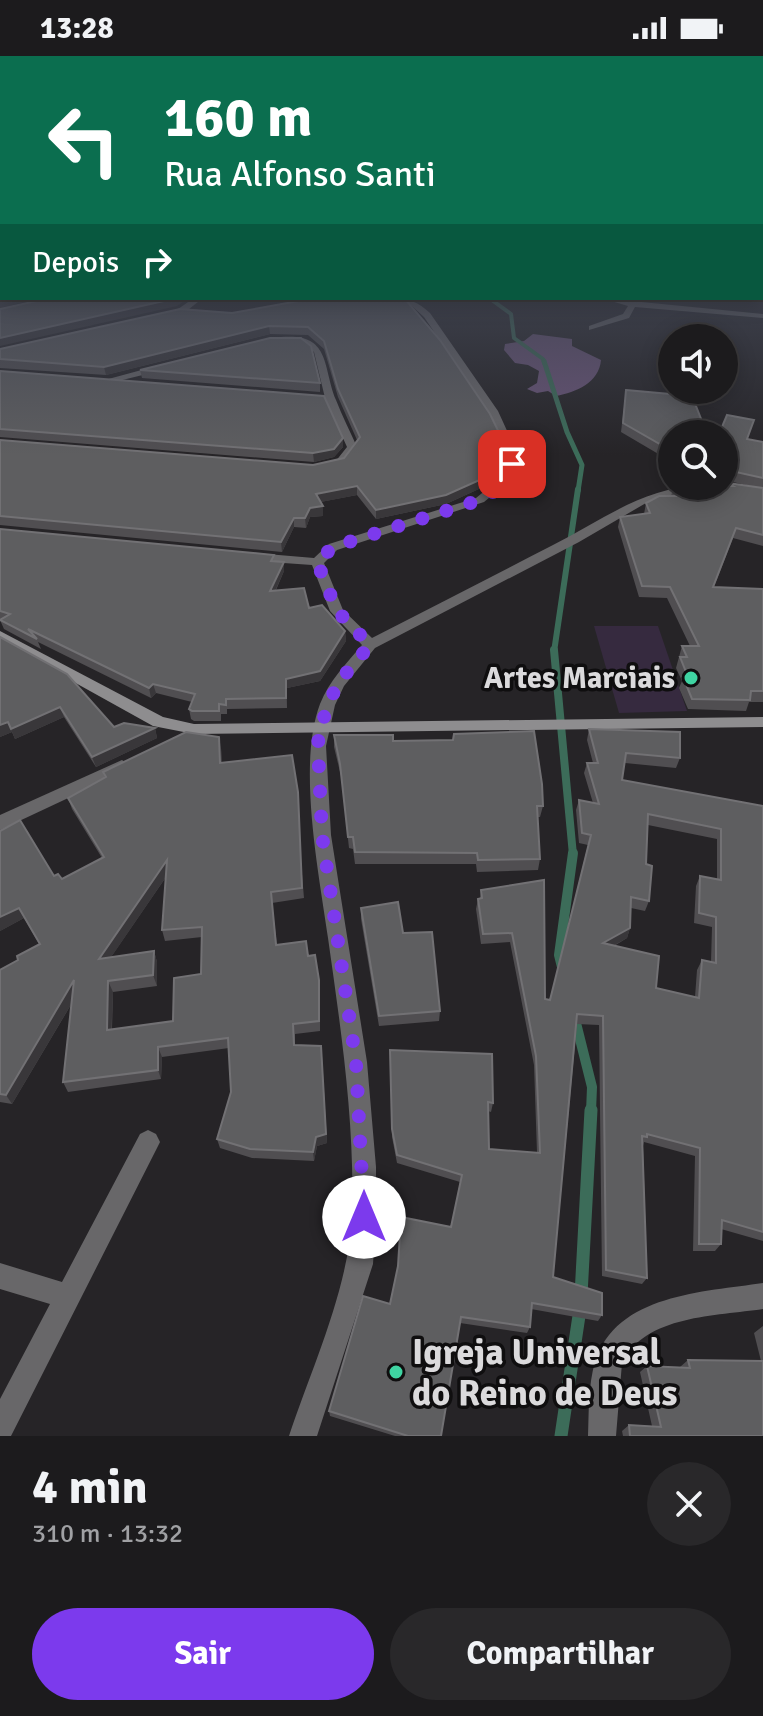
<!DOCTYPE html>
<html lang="pt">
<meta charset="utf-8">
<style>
body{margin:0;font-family:Signika,sans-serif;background:#29282a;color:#f1f3f6;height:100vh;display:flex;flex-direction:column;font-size:30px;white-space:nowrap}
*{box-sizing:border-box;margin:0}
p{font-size:26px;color:#a0a1a4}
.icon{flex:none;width:44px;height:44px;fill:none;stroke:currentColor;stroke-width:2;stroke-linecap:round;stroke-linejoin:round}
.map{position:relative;height:1380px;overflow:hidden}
.side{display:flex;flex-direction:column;background:#1c1b1d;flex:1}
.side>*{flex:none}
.hud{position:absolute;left:0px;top:0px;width:764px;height:244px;box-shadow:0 4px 20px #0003,0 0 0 2px #3a393b;background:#0b6e4f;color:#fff;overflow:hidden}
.tools{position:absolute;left:658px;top:268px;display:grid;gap:16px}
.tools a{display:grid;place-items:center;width:80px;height:80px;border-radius:50%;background:#1c1b1d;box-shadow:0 4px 20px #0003,0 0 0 2px #3a393b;font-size:40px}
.pin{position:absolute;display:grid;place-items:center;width:68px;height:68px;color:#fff;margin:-34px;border-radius:16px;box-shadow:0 4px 12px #0006}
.me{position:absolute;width:88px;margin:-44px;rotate:0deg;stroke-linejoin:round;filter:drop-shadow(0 0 6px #0008)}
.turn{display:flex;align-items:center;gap:28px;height:168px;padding:0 32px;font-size:36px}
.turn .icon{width:104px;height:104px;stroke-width:2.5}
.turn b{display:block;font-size:56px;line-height:68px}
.then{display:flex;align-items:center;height:76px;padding:0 32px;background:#0003;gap:16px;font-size:30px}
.round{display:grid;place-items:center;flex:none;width:84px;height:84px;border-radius:42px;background:#29282a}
.summary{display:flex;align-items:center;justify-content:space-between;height:136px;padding:0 32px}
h1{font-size:48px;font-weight:700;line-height:60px}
.cta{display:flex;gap:16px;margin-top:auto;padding:16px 32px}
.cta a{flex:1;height:92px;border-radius:48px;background:#7c3aed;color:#fff;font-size:32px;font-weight:700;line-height:92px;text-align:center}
.cta a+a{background:#29282a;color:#f1f3f6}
.status{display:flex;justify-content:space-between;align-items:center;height:56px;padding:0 40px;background:#1c1b1d;direction:ltr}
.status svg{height:22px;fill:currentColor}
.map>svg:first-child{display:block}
.green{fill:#362a3f}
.forest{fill:#695477}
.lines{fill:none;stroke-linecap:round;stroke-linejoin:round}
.stream-far5{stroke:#3c6c59;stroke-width:4}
.stream-far4{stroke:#3c6c59;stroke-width:5}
.stream-far3{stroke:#3c6c59;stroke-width:6}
.stream-far2{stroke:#3c6c59;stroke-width:8}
.stream-far1{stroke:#3c6c59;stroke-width:10}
.stream{stroke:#3c6c59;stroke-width:13}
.street{fill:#686769;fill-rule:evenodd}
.secondary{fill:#8e8d8f;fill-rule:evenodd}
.wall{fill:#504e51;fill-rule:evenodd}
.shaded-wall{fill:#39373a}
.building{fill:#5e5e60;stroke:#727174;stroke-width:2;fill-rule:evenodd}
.route{stroke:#7c3aed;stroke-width:14;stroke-dasharray:0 25.2}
.poi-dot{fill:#3fd4a2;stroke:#0f0e0f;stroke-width:3}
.labels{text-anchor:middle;stroke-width:7;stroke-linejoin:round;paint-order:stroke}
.poi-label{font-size:30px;font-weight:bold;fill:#dbdadc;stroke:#0f0e0f;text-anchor:end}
.near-poi-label{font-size:36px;font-weight:bold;fill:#dbdadc;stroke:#0f0e0f;text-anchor:start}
</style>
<div class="status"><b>13:28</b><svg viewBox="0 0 49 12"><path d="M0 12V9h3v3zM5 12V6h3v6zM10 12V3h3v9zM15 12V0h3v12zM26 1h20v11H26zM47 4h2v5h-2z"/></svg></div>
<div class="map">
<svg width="763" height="1380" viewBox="0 0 763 1380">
<rect width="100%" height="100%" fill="#262427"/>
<path class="green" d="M594 570H658L687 655 619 657Z"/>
<path class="forest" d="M533 278 572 283V290L601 304C599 327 576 336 556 340L548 335 537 337 527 333 537 327 539 315 528 309 515 307 504 294 505 288 524 285Z"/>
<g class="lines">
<path class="stream-far5" d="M489 242 511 258 514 282 543 303 544 307"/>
<path class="stream-far4" d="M544 305 567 376 582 409 578 435"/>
<path class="stream-far3" d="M554 596 578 433"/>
<path class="stream-far2" d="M554 594 573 799"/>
<g class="stream-far1">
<path d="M562 911 559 899 573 797"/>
<path d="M574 959 592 1031 591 1056"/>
</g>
<g class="stream">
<path d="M581 1239 591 1054"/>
<path d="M561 1380 580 1253"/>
</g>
<g class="street">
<rect x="762" y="221" width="1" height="5"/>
<path d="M194 242H203L189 253 199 254V258L178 257V253Z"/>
<path d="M393 242C409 242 418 246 430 257L498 355 519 401 506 428 484 446 337 494 324 507 343 554 372 582C432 551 493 520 553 489 601 465 645 430 701 430L646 447 579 486 375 592 344 630 335 649 326 690 331 779 367 1006 376 1111V1161L373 1208 317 1380H289C312 1311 349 1232 352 1159 355 1067 341 974 328 882 319 817 297 709 320 648 329 625 346 608 362 589L330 555 312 509 255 505 249 501 255 497 314 502 329 488 476 442 498 424 509 401 488 355 424 261 412 250Z"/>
<path d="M601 242 763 258V262L635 251 629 262 589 274V270L623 258 628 250Z"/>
<path d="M281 281C331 277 322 309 336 344 342 360 350 375 357 391L344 408 335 406 347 391 325 342 314 296 303 286 280 283Z"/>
<path d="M160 309 163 310V314L106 328 101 325Z"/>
<path d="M122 704 130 710 128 714 0 774V759Z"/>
<path d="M148 1074 156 1078 160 1086 156 1094 11 1380H0V1343L50 1248 0 1233V1207L62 1226 140 1078Z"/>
<path d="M763 1227V1253C717 1260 645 1259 622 1307L616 1380H588C589 1356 588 1330 595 1306 616 1238 704 1236 763 1227Z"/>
</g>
<path class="secondary" d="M0 575 163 661 194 668 763 661V671L194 678 153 670 0 585Z"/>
</g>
<g class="wall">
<path d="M315 242 505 400 481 432 446 448 376 463 357 439 320 446 323 460 310 461 306 472 294 471 282 496 0 469V384L313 409 344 402 357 384 338 341 324 293 308 279 270 278 106 319 0 312V293L232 257Z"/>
<path d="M140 314 320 327V336L142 322Z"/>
<path d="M0 315 343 382V391L334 401 314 406 0 381Z"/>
<path d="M626 334 672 378V406L621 376Z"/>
<path d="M724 378 763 386V490L733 482 714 531 763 533V646H749L746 655 688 653 679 632 682 625 676 612 682 590H690L667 542 639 541 618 471 620 461 644 458 646 447 671 440 673 433 687 432 688 430H727L728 427 755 431 724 424Z"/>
<path d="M0 473 275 505 284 515 276 534 309 552 345 575 346 585 320 625 287 632V652L227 653V658H221V665H194L191 663 189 653 192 646 156 637 151 642 38 586 41 593 4 573 0 564Z"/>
<path d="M0 581 114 671 155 672 157 682 96 711 64 661 15 683 12 676 0 681Z"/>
<path d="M589 673 680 702 676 712 625 707 622 724 763 750V1185L721 1173V1188L715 1195H693L695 1100 644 1086 643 1090 647 1222 642 1228 602 1220 599 969 577 968 553 1221 602 1259 598 1265 531 1253 530 1271 527 1277 460 1267 441 1380H395L330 1360 329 1355 390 1248 451 1171 460 1126 397 1107 392 1081 390 994 493 1047 491 1056 488 1055 489 1093 537 1097 534 1009 510 886 481 888 476 853 478 843H480L481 834 544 824 545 943 550 944 588 789 579 787 576 754 579 744 593 747 584 717 587 707H593L587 684ZM648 769 717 783V823L700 820 696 830 694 867 712 871 711 906 702 904 697 914 695 941 656 932 614 890 627 882 630 872 631 852 645 855 649 845 646 808Z"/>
<path d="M334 679 393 685 453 684 543 750 540 761H537L540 803 538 814 477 816 476 808H355L353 793 349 792 341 720 334 691Z"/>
<path d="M221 692 222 707 292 699 304 842 272 847 277 889 308 900 320 934V975L295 978V989L322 1000 327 1087 317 1090 314 1105 252 1102 220 1092 217 1083 231 1036 229 992 162 1001 161 1023 68 1036 63 1026 72 947 12 1048 0 1046V914L18 904 39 888 24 862 0 875V775L54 820 62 823 102 802 72 753 68 742 105 722 103 716ZM166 821 162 874 165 885 202 881 201 918 173 965 112 973 113 936 157 930V906L154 895 111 901Z"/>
<path d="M361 852 403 877 440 955 439 965 379 970 361 863Z"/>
<path d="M763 1270V1380H623L622 1375 629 1369 652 1370 640 1316 647 1310 680 1311 688 1304 761 1305 754 1277Z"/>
</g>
<g class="shaded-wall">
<path d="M9 242H43L0 252V244Z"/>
<path d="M177 242H189L177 250 0 290V282Z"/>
<path d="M269 270 270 278 106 319 104 311Z"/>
<path d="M343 382V391L334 401 314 406 313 397Z"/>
<path d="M506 391 505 400 481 432 446 448 376 463V454Z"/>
<path d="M357 430V439L316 447V438Z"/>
<path d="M323 450V460L310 461 306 472 305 462 310 452Z"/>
<path d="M294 462V471L282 496 281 486Z"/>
<path d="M284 506V515L271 544 270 535Z"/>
<path d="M345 575 346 585 320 625 287 632V652L286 623Z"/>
<path d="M153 628 156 637 151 642 149 632Z"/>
<path d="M60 651 64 661 15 683 11 673Z"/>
<path d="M8 666 12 676 0 681V669Z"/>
<path d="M155 672 157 682 96 711 92 701Z"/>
<path d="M219 681 221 692 222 718 220 707Z"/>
<path d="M167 804 170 815 103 913 99 903Z"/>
<path d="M19 852 24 862 0 875V861Z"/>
<path d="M630 872 627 882 600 897 603 887Z"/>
<path d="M154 895 157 906V930L153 919Z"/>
<path d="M74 924 79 935 12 1048 6 1039Z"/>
<path d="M108 925 113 936 111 984 107 974Z"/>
<path d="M158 991 162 1001 161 1023 158 1014Z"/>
<path d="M322 1000 327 1087 317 1090 314 1105 313 1096Z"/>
</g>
<g class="building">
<path d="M2 216V242H9L0 244V222Z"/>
<path d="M50 242H177L0 282V253Z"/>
<path d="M315 242 405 243 440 284 490 358 506 391 482 423 446 439 376 454 357 430 316 438 323 450 310 452 305 462H294L281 486 0 460V384L313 409 344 402 360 381 338 333 324 285 308 271 269 270 104 311 0 303V293L180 253 232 257Z"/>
<path d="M270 282H301L311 290 320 327 140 314Z"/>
<path d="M0 315 324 340 343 382 334 393 313 397 0 373Z"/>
<path d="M626 334 692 340 707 378H672V395L623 367Z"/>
<path d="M727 359 754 364 747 383 763 386V422L727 414 724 415V378H719Z"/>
<path d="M728 427 763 432V479L736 472 713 531 763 533V635H751L750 644 692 643 683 621H688L680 601H687L682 590H699L670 531 642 530 620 461 650 457 646 447 659 440H676L673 433 689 432V430H733Z"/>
<path d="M0 473 274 499 271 505 284 506 270 535 304 532 309 552 322 549 345 575 320 615 286 623V642L226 643V649L219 648V655H192L189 653 195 638 153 628 149 632 28 573 37 583 0 564 10 558 0 555Z"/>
<path d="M0 581 67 618 114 671 124 667 155 672 92 701 60 651 11 673 8 666 0 669Z"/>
<path d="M589 673 680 676V702L626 697 622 724 763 750V1176L722 1164 721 1188H699L700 1092 647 1078V1081L642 1080 647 1222 606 1214 603 960 577 958 553 1221 602 1237V1259L532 1247 530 1271 461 1261 441 1380H408L329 1355 363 1240 390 1248 398 1210 401 1161 451 1171 462 1119 397 1099 392 1073 390 994 492 998 493 1047 488 1046 489 1093 540 1097 536 1000 512 877 483 878 478 843 482 842 481 834 544 824 545 943 550 944 591 779 582 777 579 744 599 748 587 707H598ZM648 758 721 773V824L700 820 699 857 716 861V907L702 904 699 942 656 932 659 900 603 887 630 872 631 841 649 845 652 810 646 808Z"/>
<path d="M534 675 542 728 543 750H537L540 803 478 804 477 797 355 796 353 781H348L340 708 334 679H393V685L453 684 454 678Z"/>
<path d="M186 676 219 681 220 707 292 699 298 736 302 832 271 836 276 889 306 885 308 900 315 899 319 924V965L293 968 294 989 321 990 326 1078 316 1081 313 1096 250 1093 217 1083 231 1036 228 982 158 991V1014L63 1026 74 924 6 1039 0 1038V914L18 904 17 900 40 888 19 852 0 861V775L20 764 54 820 58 818 62 823 104 801 68 742 106 721 103 716ZM167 804 162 874 202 871 201 918 174 922 173 965 107 974 108 925 153 919 154 895 99 903Z"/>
<path d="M398 846 403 877 432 876 440 955 379 960 361 852Z"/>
<path d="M688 1304 763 1305V1380H630L629 1369 661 1371 647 1310 690 1312Z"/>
</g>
<linearGradient id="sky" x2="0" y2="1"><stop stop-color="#151415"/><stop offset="0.52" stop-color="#414552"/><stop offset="1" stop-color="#414552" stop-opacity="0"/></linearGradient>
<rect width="763" height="399" fill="url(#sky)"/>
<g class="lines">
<path class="route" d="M364 1161 356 1006 322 779 318 690 319 674 337 628 370 589 337 555 317 506 333 491 480 444 496 434 512 408"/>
</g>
<g class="poi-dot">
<circle cx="691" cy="622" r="8"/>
<circle cx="396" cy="1316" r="8"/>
</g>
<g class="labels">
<g class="poi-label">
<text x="675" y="632">Artes Marciais</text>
</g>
<g class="near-poi-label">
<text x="412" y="1308">Igreja Universal<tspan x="412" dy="41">do Reino de Deus</tspan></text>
</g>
</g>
</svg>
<div class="tools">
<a><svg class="icon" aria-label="sound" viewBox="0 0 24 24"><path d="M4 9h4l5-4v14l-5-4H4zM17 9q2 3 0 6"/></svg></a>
<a><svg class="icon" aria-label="search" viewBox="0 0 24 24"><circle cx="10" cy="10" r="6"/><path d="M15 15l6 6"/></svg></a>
</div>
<div class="pin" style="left:512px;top:408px;background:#d93025"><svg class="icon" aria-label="arrive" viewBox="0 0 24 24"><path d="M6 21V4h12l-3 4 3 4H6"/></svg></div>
<svg class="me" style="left:364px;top:1161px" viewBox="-20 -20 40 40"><circle r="19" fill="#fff"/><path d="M0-13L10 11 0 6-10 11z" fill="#7c3aed"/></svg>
<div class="hud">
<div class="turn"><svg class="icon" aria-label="left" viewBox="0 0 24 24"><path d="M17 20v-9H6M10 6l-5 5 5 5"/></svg><div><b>160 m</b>Rua Alfonso Santi</div></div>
<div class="then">Depois<svg class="icon" aria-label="right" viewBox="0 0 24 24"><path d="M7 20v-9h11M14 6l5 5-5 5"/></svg></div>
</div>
</div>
<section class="side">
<div class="summary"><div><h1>4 min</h1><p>310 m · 13:32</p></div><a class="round"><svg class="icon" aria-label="close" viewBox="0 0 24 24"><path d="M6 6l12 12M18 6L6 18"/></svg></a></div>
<div class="cta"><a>Sair</a><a>Compartilhar</a></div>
</section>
